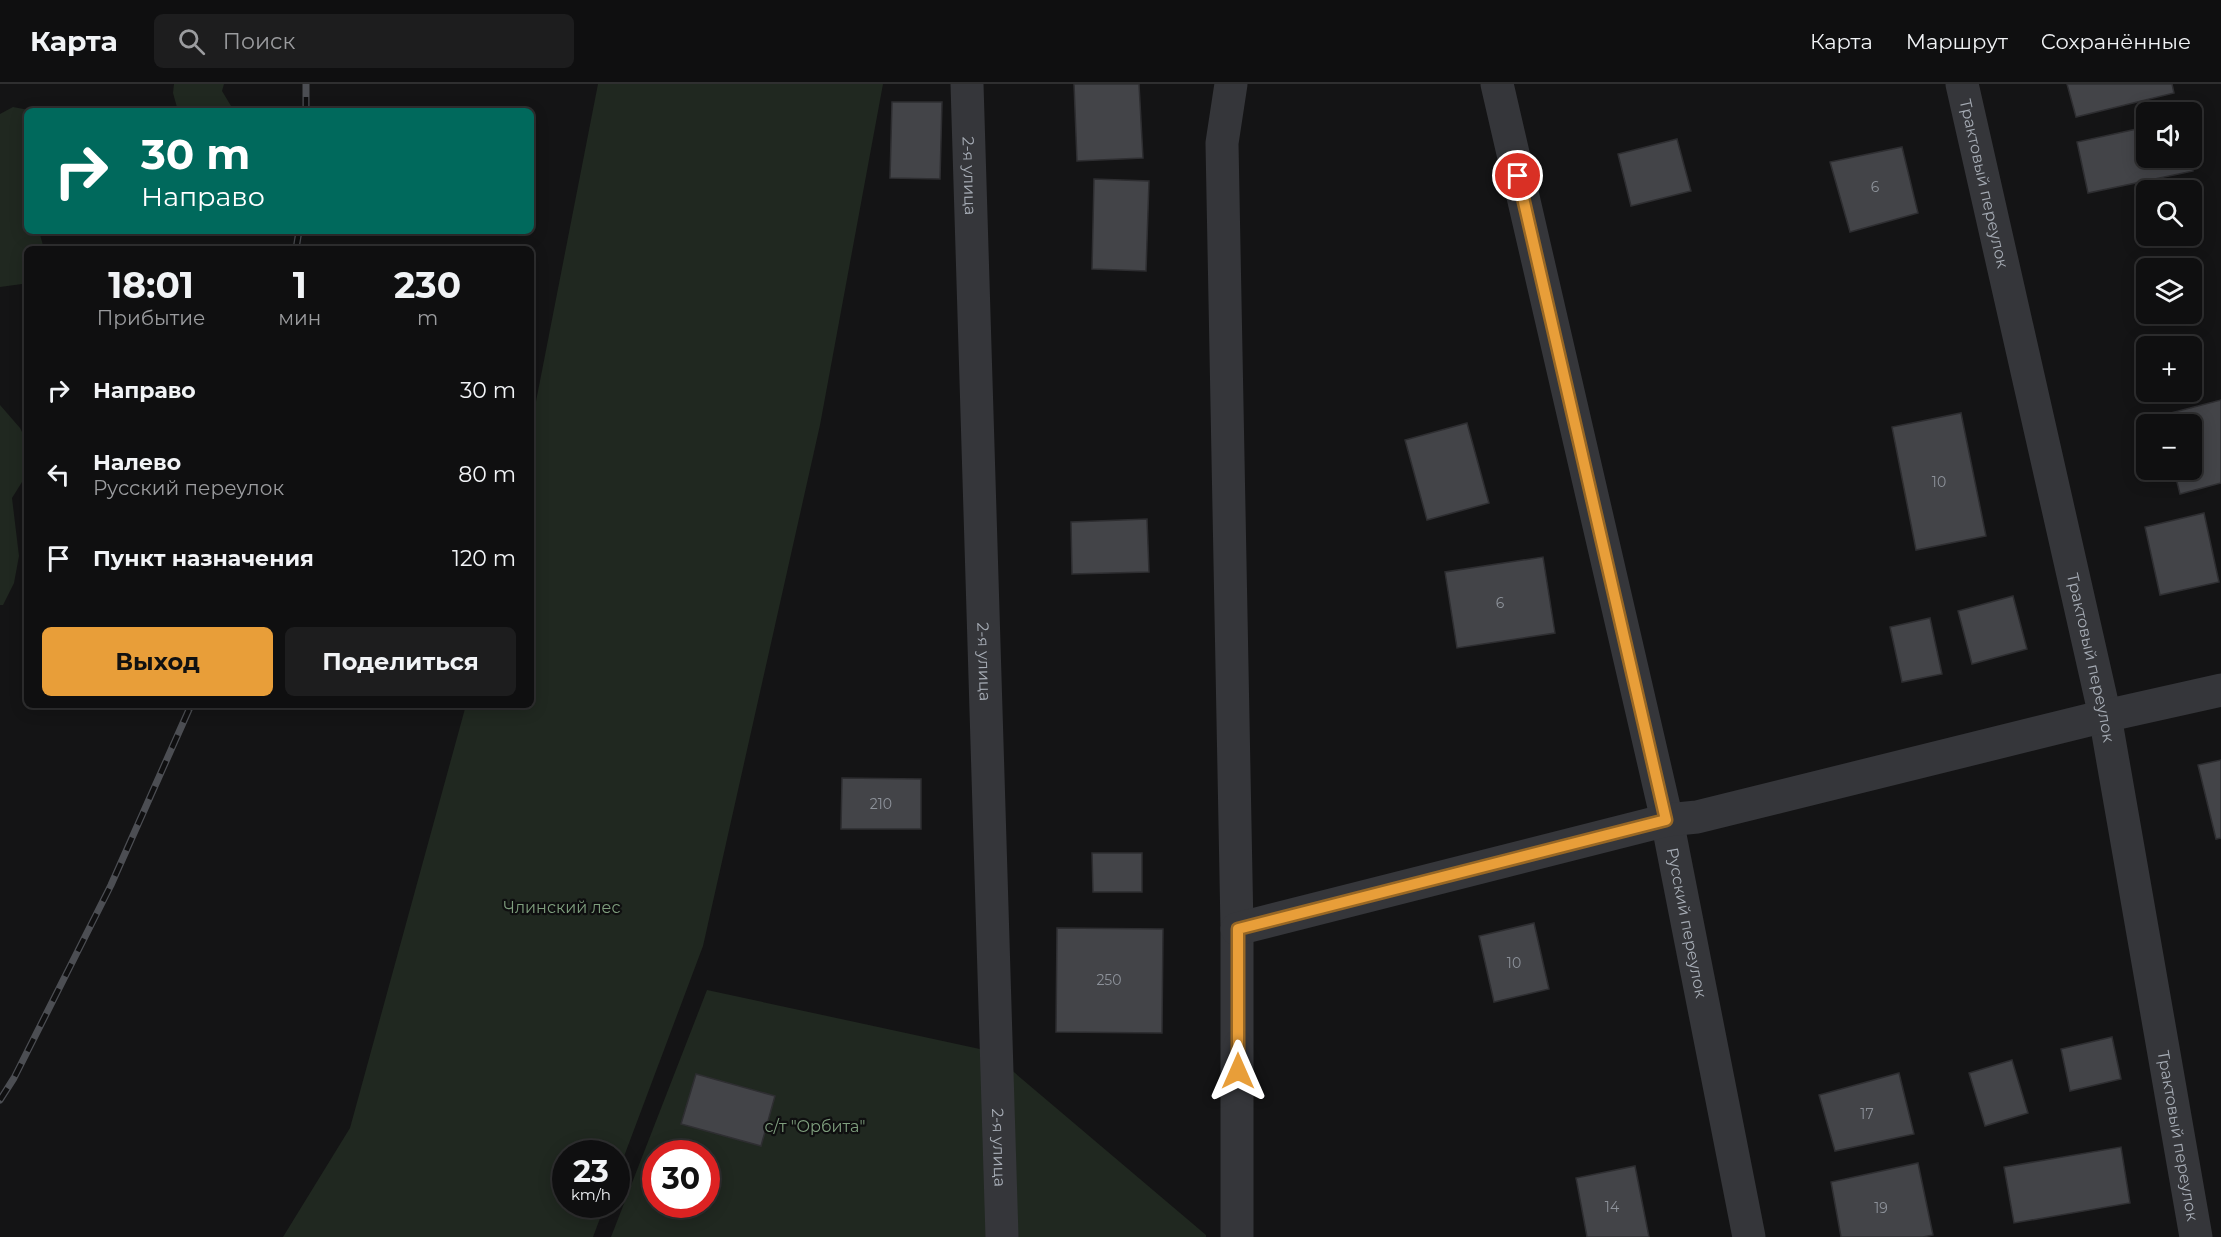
<!DOCTYPE html>
<html lang="ru">
<meta charset="utf-8">
<style>
body{margin:0;font-family:Montserrat,sans-serif;background:#1d1d1e;color:#f1f3f6;height:100vh;display:flex;flex-direction:column;font-size:22px;white-space:nowrap}
*{box-sizing:border-box;margin:0}
p{font-size:20px;color:#9b9c9f}
.icon{flex:none;width:33px;height:33px;fill:none;stroke:currentColor;stroke-width:2;stroke-linecap:round;stroke-linejoin:round}
.map{position:relative;flex:1;overflow:hidden}
.sheet{position:absolute;left:24px;top:162px;width:510px;height:462px;display:flex;flex-direction:column;background:#0f0f10;border-radius:9px;box-shadow:0 3px 15px #0003,0 0 0 2px #2f2f30}
.sheet>*{flex:none}
.hud{position:absolute;left:24px;top:24px;width:510px;height:126px;border-radius:9px;box-shadow:0 3px 15px #0003,0 0 0 2px #2f2f30;background:#00695c;color:#fff;overflow:hidden}
.buttons{position:absolute;left:2136px;top:18px;display:grid;gap:12px}
.buttons a{display:grid;place-items:center;width:66px;height:66px;border-radius:9px;background:#0f0f10;box-shadow:0 3px 15px #0003,0 0 0 2px #2f2f30;font-size:30px}
.speed{position:absolute;left:552px;top:1056px;display:flex;gap:12px;font-size:30px;font-weight:700;text-align:center}
.speed>*{display:grid;place-content:center;width:78px;height:78px;border-radius:50%;background:#0f0f10;box-shadow:0 3px 15px #0003,0 0 0 2px #2f2f30;line-height:1}
.speed small{font-size:15px;font-weight:400}
.speed .limit{border:9px solid #d22;background:#fff;color:#111}
.pin{position:absolute;display:grid;place-items:center;width:51px;height:51px;color:#fff;margin:-26px;border:3px solid #fff;border-radius:50%;box-shadow:0 2px 6px #0007}
.me{position:absolute;width:66px;margin:-33px;rotate:0deg;stroke-linejoin:round;filter:drop-shadow(0 0 4px #0008)}
.turn{display:flex;align-items:center;gap:21px;height:126px;padding:0 18px;font-size:27px}
.turn .icon{width:78px;height:78px;stroke-width:2.5}
.turn b{display:block;font-size:42px;line-height:51px}
.eta{display:flex;justify-content:space-evenly;align-items:center;height:102px;text-align:center}
.eta b{font-size:36px;font-weight:700;line-height:42px}
.button{display:flex;gap:12px;margin-top:auto;padding:12px 18px}
.button a{flex:1;height:69px;border-radius:9px;background:#e89e39;color:#111;font-size:24px;font-weight:700;line-height:69px;text-align:center}
.button a+a{background:#1d1d1e;color:#f1f3f6}
ul{padding:0;list-style:none}
li{display:flex;align-items:center;gap:18px;height:84px;padding:0 18px}
li div{flex:1}
li b{display:block;font-size:22px}
li em{font-style:normal}
header{display:flex;align-items:center;gap:36px;box-sizing:border-box;height:84px;padding:0 30px;background:#0f0f10;border-bottom:2px solid #2f2f30}
header strong{font-size:28px}
nav{display:flex;gap:33px;margin-inline-start:auto;font-size:21px}
.search{width:420px;height:54px;background:#1d1d1e;display:flex;align-items:center;gap:15px;box-sizing:border-box;padding:0 21px;border-radius:9px;color:#9b9c9f;font-size:22px}
.map>svg:first-child{display:block}
.green{fill:#202820;fill-rule:evenodd}
.building{fill:#434448;stroke:#2e2e31;stroke-width:1.5}
.lines{fill:none;stroke-linecap:round;stroke-linejoin:round}
.street{stroke:#35363a;stroke-width:33}
.rail-casing{stroke:#4c4e53;stroke-width:7}
.rail{stroke:#0f0f10;stroke-width:4.5;stroke-dasharray:14;stroke-linecap:butt}
.route-casing{stroke:#976725;stroke-width:15}
.route{stroke:#e89e39;stroke-width:10}
.labels{text-anchor:middle;stroke-width:4.5;stroke-linejoin:round;paint-order:stroke}
.number-label{font-size:14px;fill:#8d929a}
.street-label{font-size:16px;fill:#a6acb5;stroke:#0f0f10}
.park-label{font-size:16px;fill:#7f9f7e;stroke:#0f0f10}
</style>
<header>
<strong>Карта</strong>
<div class="search"><svg class="icon" aria-label="search" viewBox="0 0 24 24"><circle cx="10" cy="10" r="6"/><path d="M15 15l6 6"/></svg>Поиск</div>
<nav><a>Карта</a><a>Маршрут</a><a>Сохранённые</a></nav>
</header>
<div class="map">
<svg width="2221" height="1153" viewBox="0 0 2221 1153">
<rect width="100%" height="100%" fill="#141415"/>
<g class="green">
<path d="M174 0H224L222 7 234 27H178L173 9Z"/>
<path d="M598 0H883L820 341 703 862 617 1091 616 1070H566V1120L605 1121 593 1153H283L350 1044 466 621H531V343Z"/>
<path d="M13 23 34 27H27V147H39L44 165H27V205L22 200 0 203V30Z"/>
<path d="M0 321 20 344 27 358V390L12 414 19 472 14 499 3 521H0Z"/>
<path d="M707 906 989 967 1206 1151V1153H611ZM656 1070H706V1120H656Z"/>
</g>
<g class="building">
<path d="M1074 0H1139L1143 74 1077 77Z"/>
<path d="M2067 0H2172L2174 9 2076 33Z"/>
<path d="M892 18H942L940 95 890 94Z"/>
<path d="M2146 43V74H2190L2193 87 2088 109 2077 58Z"/>
<path d="M1677 55 1691 107 1631 122 1618 70Z"/>
<path d="M1902 63 1918 129 1850 148 1830 78Z"/>
<path d="M1094 95 1149 97 1146 187 1092 185Z"/>
<path d="M2221 316V399L2180 410 2174 386H2192V340H2162L2159 332Z"/>
<path d="M1961 329 1986 452 1916 466 1892 343Z"/>
<path d="M1467 339 1489 419 1427 436 1405 356Z"/>
<path d="M2204 429 2219 498 2160 511 2145 443Z"/>
<path d="M1147 435 1149 488 1072 490 1071 438Z"/>
<path d="M1543 473 1555 549 1457 564 1445 488Z"/>
<path d="M2013 512 2027 565 1972 580 1958 527Z"/>
<path d="M1930 534 1942 590 1902 598 1890 543Z"/>
<path d="M2221 676V754L2216 755 2198 681Z"/>
<path d="M842 694 921 695V745H841Z"/>
<path d="M1092 769H1142V808H1093Z"/>
<path d="M1534 839 1549 905 1494 918 1479 852Z"/>
<path d="M1057 844 1163 845 1162 949 1056 948Z"/>
<path d="M2112 953 2121 995 2070 1007 2061 965Z"/>
<path d="M2012 976 2028 1029 1985 1042 1969 989Z"/>
<path d="M1899 989 1914 1050 1835 1067 1819 1011Z"/>
<path d="M696 990 775 1012 761 1062 681 1040Z"/>
<path d="M2121 1063 2130 1119 2014 1139 2004 1083Z"/>
<path d="M1918 1079 1933 1151 1923 1153H1841L1831 1098Z"/>
<path d="M1635 1082 1649 1153H1587L1576 1094Z"/>
</g>
<g class="lines">
<g class="street">
<path id="s1" d="M967 0 1002 1153"/>
<path d="M1231 0 1222 59 1237 845V1153"/>
<path id="s2" d="M1497 0 1667 736 1749 1153"/>
<path id="s3" d="M1962 0 2105 632 2196 1153"/>
<path d="M1237 845 1667 736 1697 733 2105 632 2221 606"/>
</g>
<defs>
<g id="rail">
<path d="M306 27V0"/>
<path d="M296 165 299 147"/>
<path d="M0 1016 14 994 111 801 191 621"/>
</g>
</defs>
<use href="#rail" class="rail-casing"/>
<use href="#rail" class="rail"/>
</g>
<g class="lines">
<defs>
<path id="route" d="M1238 987V845L1666 736 1518 92"/>
</defs>
<use href="#route" class="route-casing"/>
<use href="#route" class="route"/>
</g>
<g class="labels">
<g class="number-label">
<text x="1875" y="108">6</text>
<text x="1939" y="403">10</text>
<text x="1500" y="524">6</text>
<text x="881" y="725">210</text>
<text x="1514" y="884">10</text>
<text x="1109" y="901">250</text>
<text x="1867" y="1035">17</text>
<text x="1612" y="1128">14</text>
<text x="1881" y="1129">19</text>
</g>
<g class="street-label">
<text dy="6" stroke="none"><textPath href="#s1" startOffset="92">2-я улица</textPath></text>
<text dy="6" stroke="none"><textPath href="#s3" startOffset="102">Трактовый переулок</textPath></text>
<text dy="6" stroke="none"><textPath href="#s3" startOffset="588">Трактовый переулок</textPath></text>
<text dy="6" stroke="none"><textPath href="#s1" startOffset="578">2-я улица</textPath></text>
<text dy="6" stroke="none"><textPath href="#s2" startOffset="860">Русский переулок</textPath></text>
<text dy="6" stroke="none"><textPath href="#s3" startOffset="1074">Трактовый переулок</textPath></text>
<text dy="6" stroke="none"><textPath href="#s1" startOffset="1064">2-я улица</textPath></text>
</g>
<g class="park-label">
<text x="562" y="829">Члинский лес</text>
<text x="815" y="1048">с/т "Орбита"</text>
</g>
</g>
</svg>
<div class="buttons">
<a><svg class="icon" aria-label="sound" viewBox="0 0 24 24"><path d="M4 9h4l5-4v14l-5-4H4zM17 9q2 3 0 6"/></svg></a>
<a><svg class="icon" aria-label="search" viewBox="0 0 24 24"><circle cx="10" cy="10" r="6"/><path d="M15 15l6 6"/></svg></a>
<a><svg class="icon" aria-label="layers" viewBox="0 0 24 24"><path d="M12 4l9 5-9 5-9-5zM3 14l9 5 9-5"/></svg></a>
<a>+</a>
<a>−</a>
</div>
<div class="speed"><div>23<small>km/h</small></div><div class="limit">30</div></div>
<div class="pin" style="left:1518px;top:92px;background:#d93025"><svg class="icon" aria-label="arrive" viewBox="0 0 24 24"><path d="M6 21V4h12l-3 4 3 4H6"/></svg></div>
<svg class="me" style="left:1238px;top:987px" viewBox="-20 -20 40 40"><path d="M0-17L14 15 0 8-14 15z" fill="#e89e39" stroke="#fff" stroke-width="4"/></svg>
<div class="hud">
<div class="turn"><svg class="icon" aria-label="right" viewBox="0 0 24 24"><path d="M7 20v-9h11M14 6l5 5-5 5"/></svg><div><b>30 m</b>Направо</div></div>
</div>
<section class="sheet">
<div class="eta">
<div><b>18:01</b><p>Прибытие</p></div>
<div><b>1</b><p>мин</p></div>
<div><b>230</b><p>m</p></div>
</div>
<ul>
<li><svg class="icon" aria-label="right" viewBox="0 0 24 24"><path d="M7 20v-9h11M14 6l5 5-5 5"/></svg><div><b>Направо</b></div><em>30 m</em></li>
<li><svg class="icon" aria-label="left" viewBox="0 0 24 24"><path d="M17 20v-9H6M10 6l-5 5 5 5"/></svg><div><b>Налево</b><p>Русский переулок</p></div><em>80 m</em></li>
<li><svg class="icon" aria-label="arrive" viewBox="0 0 24 24"><path d="M6 21V4h12l-3 4 3 4H6"/></svg><div><b>Пункт назначения</b></div><em>120 m</em></li>
</ul>
<div class="button"><a>Выход</a><a>Поделиться</a></div>
</section>
</div>
